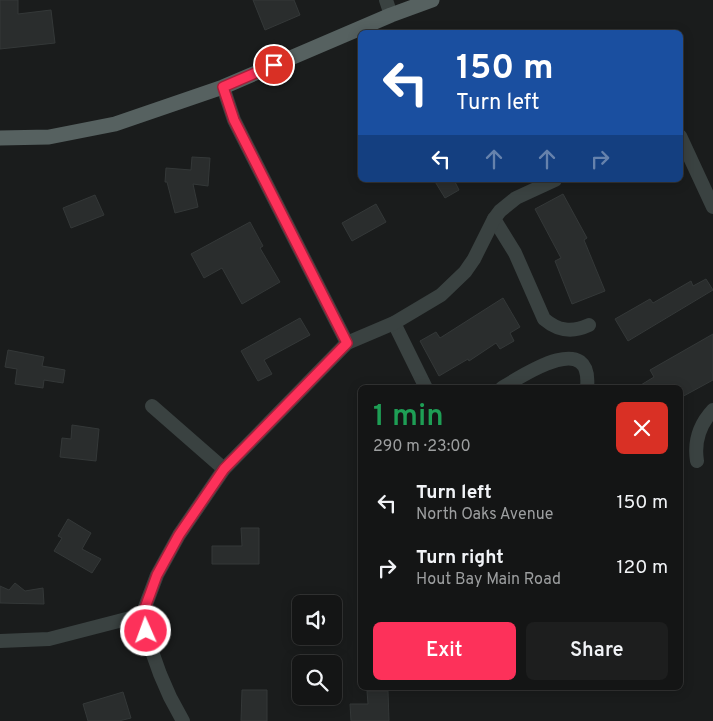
<!DOCTYPE html>
<meta charset="utf-8">
<style>
body{margin:0;font-family:Overpass,sans-serif;background:#1d1e1e;color:#f1f3f6;height:100vh;display:flex;flex-direction:column;font-size:19px;white-space:nowrap}
*{box-sizing:border-box;margin:0}
p{font-size:16px;color:#9d9fa0}
.icon{flex:none;width:28px;height:28px;fill:none;stroke:currentColor;stroke-width:2;stroke-linecap:round;stroke-linejoin:round}
.map{position:relative;flex:1;overflow:hidden}
.panel{position:absolute;left:358px;top:385px;width:325px;height:305px;display:flex;flex-direction:column;background:#141515;border-radius:8px;box-shadow:0 2px 12px #0003,0 0 0 1px #333434}
.panel>*{flex:none}
.guide{position:absolute;left:358px;top:30px;width:325px;height:152px;border-radius:8px;box-shadow:0 2px 12px #0003,0 0 0 1px #333434;background:#1a4fa0;color:#fff;overflow:hidden}
.controls{position:absolute;left:292px;top:595px;display:grid;gap:10px}
.controls a{display:grid;place-items:center;width:50px;height:50px;border-radius:8px;background:#141515;box-shadow:0 2px 12px #0003,0 0 0 1px #333434;font-size:25px}
.pin{position:absolute;display:grid;place-items:center;width:42px;height:42px;color:#fff;margin:-21px;border:2px solid #fff;border-radius:50%;box-shadow:0 1px 5px #0007}
.me{position:absolute;width:55px;margin:-28px;rotate:358deg;stroke-linejoin:round;filter:drop-shadow(0 0 4px #0008)}
.turn{display:flex;align-items:center;gap:18px;height:105px;padding:0 15px;font-size:22px}
.turn .icon{width:65px;height:65px;stroke-width:2.5}
.turn b{display:block;font-size:35px;line-height:42px}
.lanes{display:flex;align-items:center;height:48px;padding:0 15px;background:#0003;justify-content:center;gap:25px;direction:ltr}
.lanes .off{opacity:.35}
.round{display:grid;place-items:center;flex:none;width:52px;height:52px;border-radius:8px;background:#1d1e1e}
.headline{display:flex;align-items:center;justify-content:space-between;height:85px;padding:0 15px}
h1{font-size:30px;font-weight:600;line-height:38px;color:#1e9e55}
.primary-button{display:flex;gap:10px;margin-top:auto;padding:10px 15px}
.primary-button a{flex:1;height:58px;border-radius:8px;background:#fd315a;color:#fff;font-size:20px;font-weight:600;line-height:58px;text-align:center}
.primary-button a+a{background:#1d1e1e;color:#f1f3f6}
ul{padding:0;list-style:none}
li{display:flex;align-items:center;gap:15px;height:65px;padding:0 15px}
li div{flex:1}
li b{display:block;font-size:19px}
li em{font-style:normal}
.map>svg:first-child{display:block}
.building{fill:#2a2d2d;stroke:#343838}
.lines{fill:none;stroke-linecap:round;stroke-linejoin:round}
.minor{stroke:#3a4241;stroke-width:14}
.primary{stroke:#566160;stroke-width:15}
.route-casing{stroke:#a4203a;stroke-width:12}
.route{stroke:#fd315a;stroke-width:9}
</style>
<div class="map">
<svg width="713" height="721" viewBox="0 0 713 721">
<rect width="100%" height="100%" fill="#1a1c1c"/>
<g class="building">
<path d="M0 0H18V14L51 10 55 43 0 49Z"/>
<path d="M253 0H294L300 15 265 30Z"/>
<path d="M192 157 210 158 208 186 193 184 198 207 175 213 167 182H165L166 168 191 170Z"/>
<path d="M434 180H454L459 190 445 198Z"/>
<path d="M563 194 587 238 584 240 605 291 572 304 555 261 561 258 535 209Z"/>
<path d="M95 195 104 215 71 228 63 208Z"/>
<path d="M376 204 386 222 352 241 342 223Z"/>
<path d="M250 222 263 246 260 248 280 282 242 304 222 268 204 278 191 254Z"/>
<path d="M706 279 713 290 628 341 615 319 650 299 653 303 691 281 693 286Z"/>
<path d="M503 298 520 327 510 333 514 341 500 349 496 343 469 361 468 359 439 376 420 341 436 332 440 338Z"/>
<path d="M300 318 310 335 264 360 272 374 258 381 241 351Z"/>
<path d="M713 334V380L680 398V388H636L654 377 650 370Z"/>
<path d="M8 350 44 357 42 366 65 370 63 383 44 380 43 388 15 384 17 369 5 367Z"/>
<path d="M72 425 99 429 96 461 60 457 62 438 71 439Z"/>
<path d="M68 519 91 533 82 549 101 559 92 573 54 551 62 538 58 536Z"/>
<path d="M241 528H259V564H212V546H242Z"/>
<path d="M15 583 25 591 43 588 44 604 0 603V586L9 590Z"/>
<path d="M242 690H267V721H241Z"/>
<path d="M367 691H388L389 721H351L350 704H368Z"/>
<path d="M123 692 131 718 119 721H88L83 704Z"/>
</g>
<g class="lines">
<g class="minor">
<path d="M386 0 391 15"/>
<path d="M223 87 234 120 347 343"/>
<path d="M680 136 713 207"/>
<path d="M494 219 515 253 544 319C558 331 572 333 589 325"/>
<path d="M394 323 426 388"/>
<path d="M502 388C523 375 593 329 587 388"/>
<path d="M152 406 224 469"/>
<path d="M697 461C694 442 700 424 713 410"/>
<path d="M0 641 49 639 142 615"/>
<path d="M183 721 170 697 160 674 150 646 142 615 157 575 179 535 224 469 347 343 394 323 441 295 465 272 474 259 494 219 500 211 516 198 555 180"/>
</g>
<path class="primary" d="M0 138 49 137 115 124 223 87 391 15 432 0"/>
</g>
<g class="lines">
<defs>
<path id="route" d="M146 631 142 616 157 575 179 535 224 469 347 343 234 120 223 87 274 65"/>
</defs>
<use href="#route" class="route-casing"/>
<use href="#route" class="route"/>
</g>
</svg>
<div class="controls">
<a><svg class="icon" aria-label="sound" viewBox="0 0 24 24"><path d="M4 9h4l5-4v14l-5-4H4zM17 9q2 3 0 6"/></svg></a>
<a><svg class="icon" aria-label="search" viewBox="0 0 24 24"><circle cx="10" cy="10" r="6"/><path d="M15 15l6 6"/></svg></a>
</div>
<div class="pin" style="left:274px;top:65px;background:#d93025"><svg class="icon" aria-label="arrive" viewBox="0 0 24 24"><path d="M6 21V4h12l-3 4 3 4H6"/></svg></div>
<svg class="me" style="left:146px;top:631px" viewBox="-20 -20 40 40"><circle r="17" fill="#fd315a" stroke="#fff" stroke-width="3"/><path d="M0-11L8 9 0 5-8 9z" fill="#fff"/></svg>
<div class="guide">
<div class="turn"><svg class="icon" aria-label="left" viewBox="0 0 24 24"><path d="M17 20v-9H6M10 6l-5 5 5 5"/></svg><div><b>150 m</b>Turn left</div></div>
<div class="lanes"><svg class="icon" aria-label="left" viewBox="0 0 24 24"><path d="M17 20v-9H6M10 6l-5 5 5 5"/></svg><svg class="icon off" aria-label="ahead" viewBox="0 0 24 24"><path d="M12 20V5M6 11l6-6 6 6"/></svg><svg class="icon off" aria-label="ahead" viewBox="0 0 24 24"><path d="M12 20V5M6 11l6-6 6 6"/></svg><svg class="icon off" aria-label="right" viewBox="0 0 24 24"><path d="M7 20v-9h11M14 6l5 5-5 5"/></svg></div>
</div>
<section class="panel">
<div class="headline"><div><h1>1 min</h1><p>290 m · 23:00</p></div><a class="round" style="background:#d93025;color:#fff"><svg class="icon" aria-label="close" viewBox="0 0 24 24"><path d="M6 6l12 12M18 6L6 18"/></svg></a></div>
<ul>
<li><svg class="icon" aria-label="left" viewBox="0 0 24 24"><path d="M17 20v-9H6M10 6l-5 5 5 5"/></svg><div><b>Turn left</b><p>North Oaks Avenue</p></div><em>150 m</em></li>
<li><svg class="icon" aria-label="right" viewBox="0 0 24 24"><path d="M7 20v-9h11M14 6l5 5-5 5"/></svg><div><b>Turn right</b><p>Hout Bay Main Road</p></div><em>120 m</em></li>
</ul>
<div class="primary-button"><a>Exit</a><a>Share</a></div>
</section>
</div>
